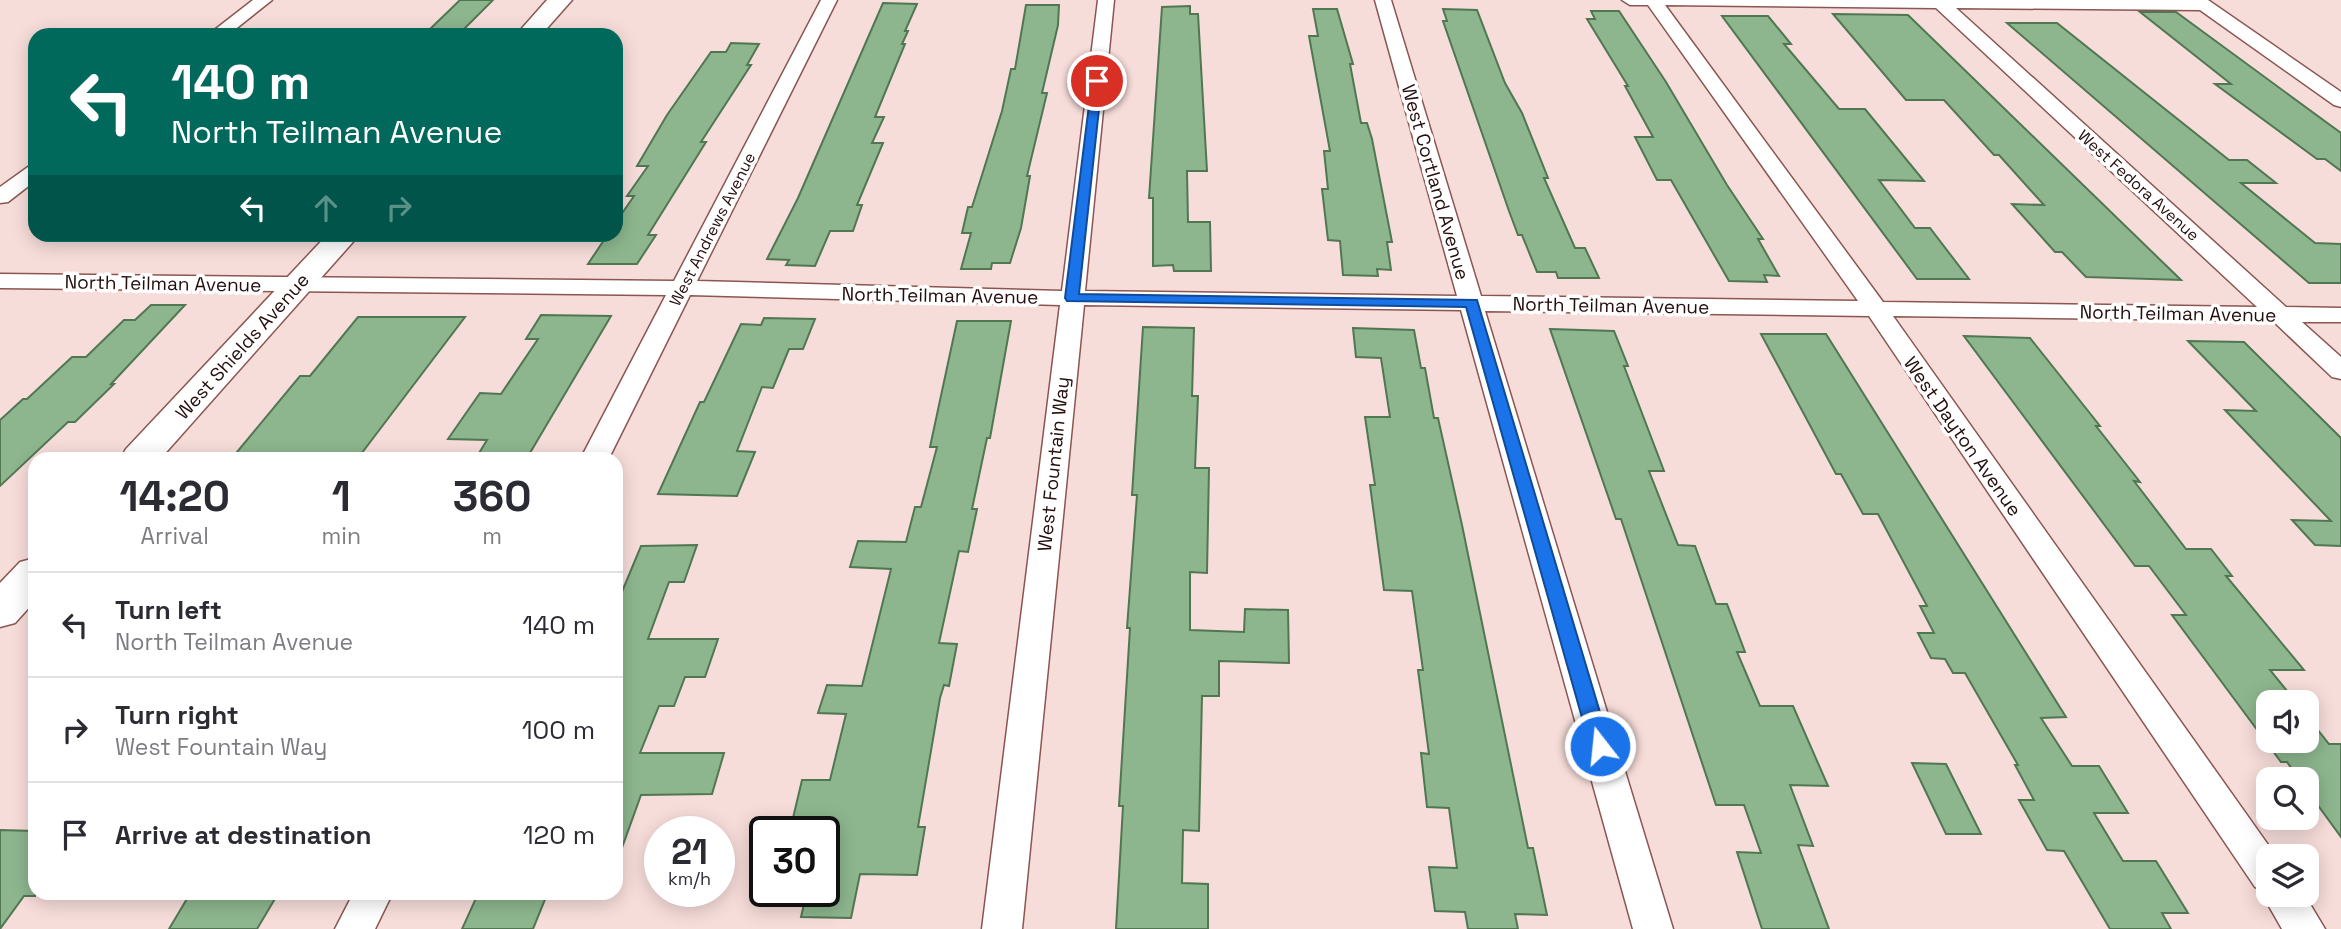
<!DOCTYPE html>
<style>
body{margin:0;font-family:"Space Grotesk",sans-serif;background:#f2f2f3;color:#2b2b33;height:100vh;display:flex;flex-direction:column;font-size:26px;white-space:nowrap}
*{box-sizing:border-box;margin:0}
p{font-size:23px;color:#7c7c81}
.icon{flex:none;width:38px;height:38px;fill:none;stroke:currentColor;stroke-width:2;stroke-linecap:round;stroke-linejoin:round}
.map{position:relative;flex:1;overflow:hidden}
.sheet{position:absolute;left:28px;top:452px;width:595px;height:448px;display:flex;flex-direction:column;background:#fff;border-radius:21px;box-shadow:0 4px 18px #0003}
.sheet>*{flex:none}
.hud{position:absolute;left:28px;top:28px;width:595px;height:214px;border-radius:21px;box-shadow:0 4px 18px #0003;background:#00695c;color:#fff;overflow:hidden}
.controls{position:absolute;left:2256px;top:690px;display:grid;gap:14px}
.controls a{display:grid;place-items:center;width:63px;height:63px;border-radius:14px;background:#fff;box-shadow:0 4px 18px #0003;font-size:35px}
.speed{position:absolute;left:644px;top:816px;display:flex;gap:14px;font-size:35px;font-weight:700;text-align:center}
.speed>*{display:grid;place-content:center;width:91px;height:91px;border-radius:50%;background:#fff;box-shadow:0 4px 18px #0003;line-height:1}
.speed small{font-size:18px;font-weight:400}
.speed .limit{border:4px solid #111;border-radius:10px;background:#fff;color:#111}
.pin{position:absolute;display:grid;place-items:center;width:60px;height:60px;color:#fff;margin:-30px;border:4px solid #fff;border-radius:50%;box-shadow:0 2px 7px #0007}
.me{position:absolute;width:77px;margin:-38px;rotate:344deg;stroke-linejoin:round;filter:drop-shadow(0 0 5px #0008)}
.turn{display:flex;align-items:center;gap:24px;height:147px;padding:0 28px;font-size:32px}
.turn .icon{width:91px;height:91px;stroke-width:2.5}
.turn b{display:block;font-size:49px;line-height:60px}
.lanes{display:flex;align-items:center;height:66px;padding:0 28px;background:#0003;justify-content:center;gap:35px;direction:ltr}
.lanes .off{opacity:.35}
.eta{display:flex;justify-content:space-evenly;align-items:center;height:119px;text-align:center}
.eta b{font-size:42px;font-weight:700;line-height:49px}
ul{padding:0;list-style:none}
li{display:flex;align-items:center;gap:21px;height:105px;padding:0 28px;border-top:2px solid #e1e1e2}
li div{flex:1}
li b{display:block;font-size:26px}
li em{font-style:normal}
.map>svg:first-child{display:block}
.building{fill:#8db68e;stroke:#517752;stroke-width:2}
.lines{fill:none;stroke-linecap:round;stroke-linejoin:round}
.minor-casing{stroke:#8b5651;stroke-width:3}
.secondary-casing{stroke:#8b5651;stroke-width:3}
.minor{fill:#fff;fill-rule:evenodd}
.secondary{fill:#fff;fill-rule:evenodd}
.route{fill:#1a73e8;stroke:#114b97;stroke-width:2}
.labels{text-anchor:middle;stroke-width:7;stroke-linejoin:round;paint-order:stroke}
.far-street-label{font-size:16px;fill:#230e0d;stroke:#fff}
.street-label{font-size:19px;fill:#230e0d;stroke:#fff}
</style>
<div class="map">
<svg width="2341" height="929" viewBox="0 0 2341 929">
<rect width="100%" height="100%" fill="#f7ddda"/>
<g class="building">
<path d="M460 0H493L463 30H429Z"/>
<path d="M883 3 917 4 905 31H908L902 44H905L875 117H884L872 143H883L857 205H862L853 231H830L815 266 786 265 789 260 767 259 798 198Z"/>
<path d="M1026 5H1059L1058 25 1042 93H1047L1027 176H1030L1021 228 1010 263H992L991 269H961L971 233H962L968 207H972L1002 111 1011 69H1015Z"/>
<path d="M1190 6V14H1198L1207 171H1187L1188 222H1210L1211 271H1174L1173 265 1153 266V198H1149L1162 7Z"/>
<path d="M1313 9H1337L1353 64H1350L1361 123H1367L1372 139 1392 242H1387L1391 270 1377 269 1378 276 1343 275 1340 241 1328 240 1322 189H1328L1324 151H1330L1309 36H1318Z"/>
<path d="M1443 9 1477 10 1505 83 1522 113 1548 178H1544L1575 248H1585L1599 278H1558L1556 272H1537L1522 235H1518L1509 211 1443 21H1447Z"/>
<path d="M1591 11H1619L1666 82 1727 185 1763 239H1758L1779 276 1764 275 1767 282 1729 281 1671 180H1657L1635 137H1653L1625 86H1628L1587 19H1595Z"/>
<path d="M2140 12H2176L2341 133V171L2325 159H2317L2215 84H2231Z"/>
<path d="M1833 14 1908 15 2181 280 2086 277 2062 252H2055L2012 204 2044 205 1999 155H1994L1944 100H1906Z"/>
<path d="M1722 16H1768L1791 44H1784L1839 109H1865L1924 181 1879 180 1915 228H1930L1969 279H1917Z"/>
<path d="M2007 23H2057L2229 160H2247L2276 183H2241L2315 243 2341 244V283H2309Z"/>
<path d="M731 43 759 44 747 65H751L701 142H706L648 235H656L637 264H588L608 234H616V222L634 196H627L648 166H637L667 115 711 52H726Z"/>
<path d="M151 305H185L111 384H114L75 422H68L0 486V420L23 399H27L72 357H86L124 320H135Z"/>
<path d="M541 315 611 316 527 458H476L487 440 448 439 480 393 501 394 538 339H526Z"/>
<path d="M358 317H465L358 458H232L300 376H310Z"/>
<path d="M764 318 815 319 803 349H789L773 388 762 387 737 451 755 452 737 496 658 494 700 402H704L741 324 761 325Z"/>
<path d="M957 321H1011L990 438H987L972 509H977L968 552 959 551 939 643 957 644 949 686 944 685 940 698 918 827H925L917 875 860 874 851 918 801 917 807 891H824L825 818H793L802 780H830L846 714 818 713 827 685 862 686 891 569 850 567 858 541 906 542 915 507H921L937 447H930Z"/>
<path d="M1143 327 1194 328 1192 396H1198L1195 468H1209L1207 573 1190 572V630L1244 632 1245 609 1288 610 1289 663 1219 661V696H1202L1199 831 1183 830 1182 883 1208 884V929H1116L1123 806H1119L1130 628H1127L1137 495H1132Z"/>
<path d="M1353 328 1414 330 1421 368H1425L1434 418H1438L1462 525 1528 848H1533L1547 915 1515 914 1518 929H1468L1465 912 1435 911 1429 867 1457 868 1449 808 1427 807 1421 753 1429 754 1418 670H1423L1412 591 1384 590 1370 485H1375L1365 417H1390L1381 358 1356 357Z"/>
<path d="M1550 329 1614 331 1628 366H1624L1664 471H1649L1678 545 1695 546 1716 604H1727L1745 652H1737L1760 706H1793L1828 786 1790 785 1813 846 1798 845 1829 929H1762L1737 852 1761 853 1744 805H1716L1621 519H1616Z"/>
<path d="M1761 334H1826L2066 717 2041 718 2072 766H2099L2128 813H2094L2123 861H2156L2188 913H2162L2171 929H2110L2064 851 2047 850 2019 800H2034L2015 765H2018L1965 673H1953L1945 659 1931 658 1918 633H1934L1920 606H1927L1878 514H1863L1841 474H1836Z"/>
<path d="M1964 336 2030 338 2100 426H2096L2140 482 2134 481 2186 549H2211L2232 576H2226L2304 670H2270L2296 702H2268V740H2306V715L2329 744H2341V837L2306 789V779H2299L2287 762H2281L2172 615H2186L2149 566H2135Z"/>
<path d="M2188 341 2244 342 2341 438V546L2315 545 2292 520 2331 521 2225 410 2256 411Z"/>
<path d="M697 545 684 582H669L648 639H718L705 677H685L674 706H659L640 753H724L712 794 641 795 619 856H616V606L641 546Z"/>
<path d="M1912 763 1946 764 1981 834H1946Z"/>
<path d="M0 830 35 831V896H24L0 929Z"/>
<path d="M191 892H279L257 929H169Z"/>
<path d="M477 896 546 897 533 929H462Z"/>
</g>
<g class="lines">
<defs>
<g id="minor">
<path d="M253 0H272L228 35H208Z"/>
<path d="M821 0H837L697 281 1062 291 1098 0H1114L1085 291 1457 296 1375 0H1391L1481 296 1858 301 1648 5H1630L1622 0H2208L2341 92V107L2334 105 2200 10 1956 8 2286 307 2341 308V322H2302L2341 357V379L2332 377 2273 321 1893 316 2276 856H2268V894H2304L2325 929H2282L2262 894 2263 890 2255 887 1869 316 1485 311 1673 929H1633L1461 310 1084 305 1022 929H982L1060 305 690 295 609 458H581L666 295 0 288V274L674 281ZM1665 5 1936 8 2257 307 1883 302Z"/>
<path d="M35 165V181L8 202 0 203V187L28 167Z"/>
<path d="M354 892H393L375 929H335Z"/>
</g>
<g id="secondary">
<path d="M547 0H572L541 35H516Z"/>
<path d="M328 234H360L161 458H121L126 449Z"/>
<path d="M35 558V601L15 623 0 627V583L20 562Z"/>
</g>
</defs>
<use href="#minor" class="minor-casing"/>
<use href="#secondary" class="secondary-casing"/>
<use href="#minor" class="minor"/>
<use href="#secondary" class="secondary"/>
</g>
<path class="route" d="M1097 78 1102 81 1079 294 1477 300 1610 746 1607 752 1600 755 1593 752 1590 746 1466 307 1067 301 1065 298 1092 81Z"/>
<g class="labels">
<g class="far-street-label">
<text transform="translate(2139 185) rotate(42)" y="6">West Fedora Avenue</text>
<text transform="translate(712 229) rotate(-63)" y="6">West Andrews Avenue</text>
</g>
<g class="street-label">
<text transform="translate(1436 182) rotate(74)" y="7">West Cortland Avenue</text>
<text transform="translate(163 283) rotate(1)" y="7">North Teilman Avenue</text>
<text transform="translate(940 295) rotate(1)" y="7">North Teilman Avenue</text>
<text transform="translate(1611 305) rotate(1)" y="7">North Teilman Avenue</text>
<text transform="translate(2178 313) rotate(1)" y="7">North Teilman Avenue</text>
<text transform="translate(242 346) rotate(-48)" y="7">West Shields Avenue</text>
<text transform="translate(1963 436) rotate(55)" y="7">West Dayton Avenue</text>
<text transform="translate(1053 464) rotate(-84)" y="7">West Fountain Way</text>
</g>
</g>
</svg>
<div class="controls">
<a><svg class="icon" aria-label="sound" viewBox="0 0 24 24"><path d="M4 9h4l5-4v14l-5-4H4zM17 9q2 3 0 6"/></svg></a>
<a><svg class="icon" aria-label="search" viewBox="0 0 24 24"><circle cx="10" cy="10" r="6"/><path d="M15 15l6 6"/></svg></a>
<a><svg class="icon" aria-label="layers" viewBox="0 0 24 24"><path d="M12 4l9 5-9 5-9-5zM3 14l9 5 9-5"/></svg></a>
</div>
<div class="speed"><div>21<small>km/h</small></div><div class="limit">30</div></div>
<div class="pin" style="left:1097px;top:81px;background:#d93025"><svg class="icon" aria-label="arrive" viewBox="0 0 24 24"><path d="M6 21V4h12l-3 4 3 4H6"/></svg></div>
<svg class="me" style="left:1600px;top:746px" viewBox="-20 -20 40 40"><circle r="17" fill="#1a73e8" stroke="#fff" stroke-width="3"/><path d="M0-11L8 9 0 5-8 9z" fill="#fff"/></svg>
<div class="hud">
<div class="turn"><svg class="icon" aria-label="left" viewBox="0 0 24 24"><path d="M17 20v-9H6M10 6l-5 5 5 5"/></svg><div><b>140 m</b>North Teilman Avenue</div></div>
<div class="lanes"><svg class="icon" aria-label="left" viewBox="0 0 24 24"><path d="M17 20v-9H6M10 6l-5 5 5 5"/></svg><svg class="icon off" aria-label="ahead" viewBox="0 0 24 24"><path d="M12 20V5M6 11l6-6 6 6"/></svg><svg class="icon off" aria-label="right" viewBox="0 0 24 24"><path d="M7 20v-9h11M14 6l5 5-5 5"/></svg></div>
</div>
<section class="sheet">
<div class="eta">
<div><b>14:20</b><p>Arrival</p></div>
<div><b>1</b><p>min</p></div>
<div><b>360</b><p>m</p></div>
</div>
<ul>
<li><svg class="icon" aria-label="left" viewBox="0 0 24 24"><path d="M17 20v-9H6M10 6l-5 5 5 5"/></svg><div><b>Turn left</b><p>North Teilman Avenue</p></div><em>140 m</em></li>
<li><svg class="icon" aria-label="right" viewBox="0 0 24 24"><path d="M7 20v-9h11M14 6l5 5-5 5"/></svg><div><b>Turn right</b><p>West Fountain Way</p></div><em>100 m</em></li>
<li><svg class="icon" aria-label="arrive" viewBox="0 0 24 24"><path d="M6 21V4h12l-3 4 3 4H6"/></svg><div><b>Arrive at destination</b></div><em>120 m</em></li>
</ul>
</section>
</div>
